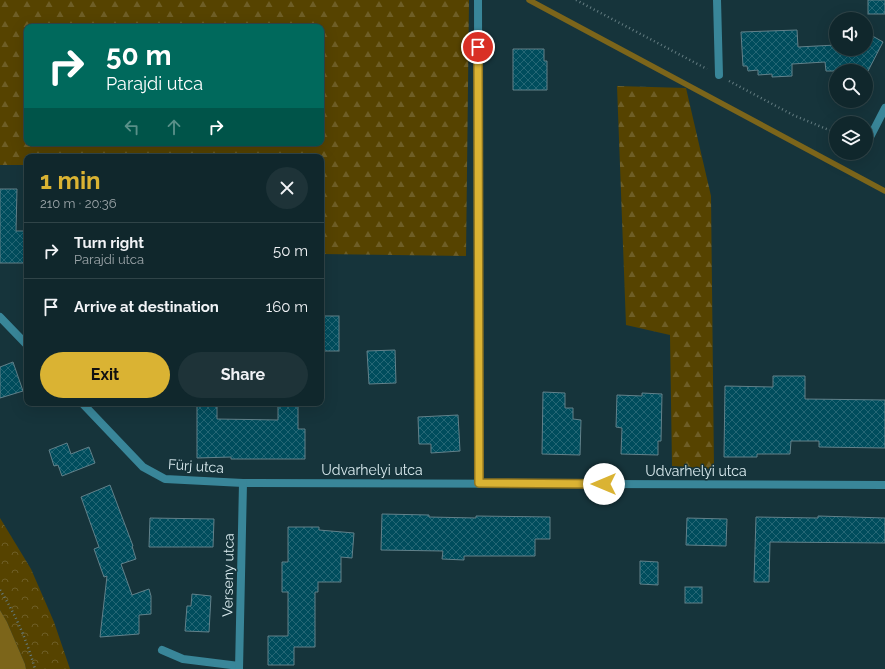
<!DOCTYPE html>
<meta charset="utf-8">
<style>
body{margin:0;font-family:Raleway,sans-serif;background:#1e3338;color:#f1f3f6;height:100vh;display:flex;flex-direction:column;font-size:15px;white-space:nowrap}
*{box-sizing:border-box;margin:0}
p{font-size:13px;color:#9ca5a9}
.icon{flex:none;width:22px;height:22px;fill:none;stroke:currentColor;stroke-width:2;stroke-linecap:round;stroke-linejoin:round}
.map{position:relative;flex:1;overflow:hidden}
.details{position:absolute;left:24px;top:154px;width:300px;height:252px;display:flex;flex-direction:column;background:#10272c;border-radius:8px;box-shadow:0 4px 16px #0002,0 0 0 1px #304448}
.details>*{flex:none}
.hud{position:absolute;left:24px;top:24px;width:300px;height:122px;border-radius:8px;box-shadow:0 4px 16px #0002,0 0 0 1px #304448;background:#00695c;color:#fff;overflow:hidden}
.controls{position:absolute;left:829px;top:12px;display:grid;gap:8px}
.controls a{display:grid;place-items:center;width:44px;height:44px;border-radius:50%;background:#10272c;box-shadow:0 4px 16px #0002,0 0 0 1px #304448;font-size:20px}
.pin{position:absolute;display:grid;place-items:center;width:34px;height:34px;color:#fff;margin:-17px;border:2px solid #fff;border-radius:50%;box-shadow:0 1px 4px #0007}
.me{position:absolute;width:44px;margin:-22px;rotate:270deg;stroke-linejoin:round;filter:drop-shadow(0 0 3px #0008)}
.turn{display:flex;align-items:center;gap:14px;height:84px;padding:0 16px;font-size:18px}
.turn .icon{width:52px;height:52px;stroke-width:2.5}
.turn b{display:block;font-size:28px;line-height:34px}
.lanes{display:flex;align-items:center;height:38px;padding:0 16px;background:#0003;justify-content:center;gap:20px;direction:ltr}
.lanes .off{opacity:.35}
.round{display:grid;place-items:center;flex:none;width:42px;height:42px;border-radius:21px;background:#1e3338}
.summary{display:flex;align-items:center;justify-content:space-between;height:68px;padding:0 16px}
h1{font-size:24px;font-weight:700;line-height:30px;color:#dab333}
.primary-button{display:flex;gap:8px;margin-top:auto;padding:8px 16px}
.primary-button a{flex:1;height:46px;border-radius:24px;background:#dab333;color:#111;font-size:16px;font-weight:700;line-height:46px;text-align:center}
.primary-button a+a{background:#1e3338;color:#f1f3f6}
ul{padding:0;list-style:none}
li{display:flex;align-items:center;gap:12px;height:56px;padding:0 16px;border-top:1px solid #304448}
li div{flex:1}
li b{display:block;font-size:15px}
li em{font-style:normal}
.map>svg:first-child{display:block}
.forest{fill:url(#forest-firs);fill-rule:evenodd}
.park{fill:url(#park-crowns)}
.water{fill:#7c651a}
.lines{fill:none;stroke-linecap:round;stroke-linejoin:round}
.stream{stroke:#7c651a;stroke-width:5.5}
.building{fill:url(#building-cross-hatch);stroke:#62818a}
.path{stroke:#647d82;stroke-width:2.5;stroke-dasharray:1 3;stroke-linecap:butt}
.street{stroke:#398699;stroke-width:8}
.route-casing{stroke:#8e7421;stroke-width:10}
.route{stroke:#dab333;stroke-width:7}
.labels{text-anchor:middle;stroke-width:3;stroke-linejoin:round;paint-order:stroke}
.street-label{font-size:14px;fill:#daebef;stroke:#16343b}
</style>
<div class="map">
<svg width="885" height="669" viewBox="0 0 885 669">
<defs>
<pattern id="forest-firs" width="22" height="20" patternUnits="userSpaceOnUse"><rect width="22" height="20" fill="#564300"/><path d="M5 1l3.5 6h-7zM16 11l3.5 6h-7z" fill="#6e5e26"/></pattern>
<pattern id="park-crowns" width="20" height="18" patternUnits="userSpaceOnUse"><rect width="20" height="18" fill="#564300"/><path d="M2 6a3 3 0 1 1 6 0M12 15a3 3 0 1 1 6 0" fill="none" stroke="#6e5e26"/></pattern>
<pattern id="building-cross-hatch" width="8" height="8" patternUnits="userSpaceOnUse"><rect width="8" height="8" fill="#004d5d"/><path d="M0 0l8 8M0 8l8-8" fill="none" stroke="#256775"/></pattern>
</defs>
<rect width="100%" height="100%" fill="#16343b"/>
<g class="forest">
<path d="M0 0H469L466 256 321 254V157H27V165H0ZM27 27H321V143H27Z"/>
<path d="M617 86 686 88 711 196 714 469 672 466 670 335 626 325Z"/>
</g>
<path class="park" d="M0 518 31 569 54 622 70 669H26L25 664 7 622 0 610Z"/>
<path class="water" d="M0 610 7 622 25 664 26 669H0Z"/>
<g class="lines">
<path class="stream" d="M529 0 885 191"/>
</g>
<g class="building">
<rect x="868" y="0" width="17" height="14"/>
<path d="M797 30 798 47 836 45V49H866V40L869 34 883 42 868 71H826L825 62 792 64V76L772 77V74L758 75V70L748 71 747 66H743L741 32Z"/>
<path d="M513 49H544V61H547V90H513Z"/>
<path d="M0 189H17L16 231H27V263H0Z"/>
<rect x="321" y="316" width="18" height="35"/>
<path d="M395 350 396 383 369 384 367 351Z"/>
<path d="M13 362 23 391 0 398V367Z"/>
<path d="M773 376H805V399L885 400V448L819 447V441H791L790 454H757V457H724L725 386 773 387Z"/>
<path d="M543 392 565 393V408H573V419L581 420 580 455 542 454Z"/>
<path d="M642 393 662 394 661 441H658V455L621 454 622 428 616 427 617 395 642 396Z"/>
<path d="M197 403H217V419L278 420V403H298V429H305V459H231V457L197 458Z"/>
<path d="M458 415 460 451 431 453V444H419L418 417Z"/>
<path d="M67 443 71 454 89 447 95 463 62 476 58 465 54 466 49 450Z"/>
<path d="M110 485 133 546H132L136 559 121 564 132 595 149 589 151 596V614L139 615V634L100 637 107 576 104 577 94 549 99 547 81 497Z"/>
<path d="M382 514 429 515V517L476 518V516L550 517V539H535V556H464V560L442 559 443 551 381 550Z"/>
<path d="M818 516 885 518V543L770 542 769 582H754L756 517 818 518Z"/>
<path d="M150 518 214 519 213 547H149Z"/>
<path d="M687 518 727 519 726 546 686 545Z"/>
<path d="M288 527H319V530L354 533 352 558 341 557V582H318V592H315V647H294V665H268V636H288V592H282V562H288Z"/>
<path d="M640 561 658 562V585L640 584Z"/>
<rect x="685" y="587" width="17" height="16"/>
<path d="M192 594 211 596 209 632 185 631 187 606H191Z"/>
</g>
<g class="lines">
<g class="path">
<path d="M576 0 707 69"/>
<path d="M729 81 793 115 836 133"/>
<path d="M0 590C16 615 27 641 35 669"/>
</g>
<g class="street">
<path d="M478 0 479 483"/>
<path d="M717 0 719 75"/>
<path d="M866 145 885 108"/>
<path d="M0 317 27 345"/>
<path d="M82 403 143 467 165 479 243 483 885 485"/>
<path d="M162 650 183 659 239 666"/>
<path d="M239 669 243 483"/>
</g>
</g>
<g class="lines">
<defs>
<path id="route" d="M478 47 479 483 604 484"/>
</defs>
<use href="#route" class="route-casing"/>
<use href="#route" class="route"/>
</g>
<g class="labels">
<g class="street-label">
<text transform="translate(196 466) rotate(4)" y="5">Fürj utca</text>
<text x="372" y="475">Udvarhelyi utca</text>
<text x="696" y="476">Udvarhelyi utca</text>
<text transform="translate(228 575) rotate(-89)" y="5">Verseny utca</text>
</g>
</g>
</svg>
<div class="controls">
<a><svg class="icon" aria-label="sound" viewBox="0 0 24 24"><path d="M4 9h4l5-4v14l-5-4H4zM17 9q2 3 0 6"/></svg></a>
<a><svg class="icon" aria-label="search" viewBox="0 0 24 24"><circle cx="10" cy="10" r="6"/><path d="M15 15l6 6"/></svg></a>
<a><svg class="icon" aria-label="layers" viewBox="0 0 24 24"><path d="M12 4l9 5-9 5-9-5zM3 14l9 5 9-5"/></svg></a>
</div>
<div class="pin" style="left:478px;top:47px;background:#d93025"><svg class="icon" aria-label="arrive" viewBox="0 0 24 24"><path d="M6 21V4h12l-3 4 3 4H6"/></svg></div>
<svg class="me" style="left:604px;top:484px" viewBox="-20 -20 40 40"><circle r="19" fill="#fff"/><path d="M0-13L10 11 0 6-10 11z" fill="#dab333"/></svg>
<div class="hud">
<div class="turn"><svg class="icon" aria-label="right" viewBox="0 0 24 24"><path d="M7 20v-9h11M14 6l5 5-5 5"/></svg><div><b>50 m</b>Parajdi utca</div></div>
<div class="lanes"><svg class="icon off" aria-label="left" viewBox="0 0 24 24"><path d="M17 20v-9H6M10 6l-5 5 5 5"/></svg><svg class="icon off" aria-label="ahead" viewBox="0 0 24 24"><path d="M12 20V5M6 11l6-6 6 6"/></svg><svg class="icon" aria-label="right" viewBox="0 0 24 24"><path d="M7 20v-9h11M14 6l5 5-5 5"/></svg></div>
</div>
<section class="details">
<div class="summary"><div><h1>1 min</h1><p>210 m · 20:36</p></div><a class="round"><svg class="icon" aria-label="close" viewBox="0 0 24 24"><path d="M6 6l12 12M18 6L6 18"/></svg></a></div>
<ul>
<li><svg class="icon" aria-label="right" viewBox="0 0 24 24"><path d="M7 20v-9h11M14 6l5 5-5 5"/></svg><div><b>Turn right</b><p>Parajdi utca</p></div><em>50 m</em></li>
<li><svg class="icon" aria-label="arrive" viewBox="0 0 24 24"><path d="M6 21V4h12l-3 4 3 4H6"/></svg><div><b>Arrive at destination</b></div><em>160 m</em></li>
</ul>
<div class="primary-button"><a>Exit</a><a>Share</a></div>
</section>
</div>
